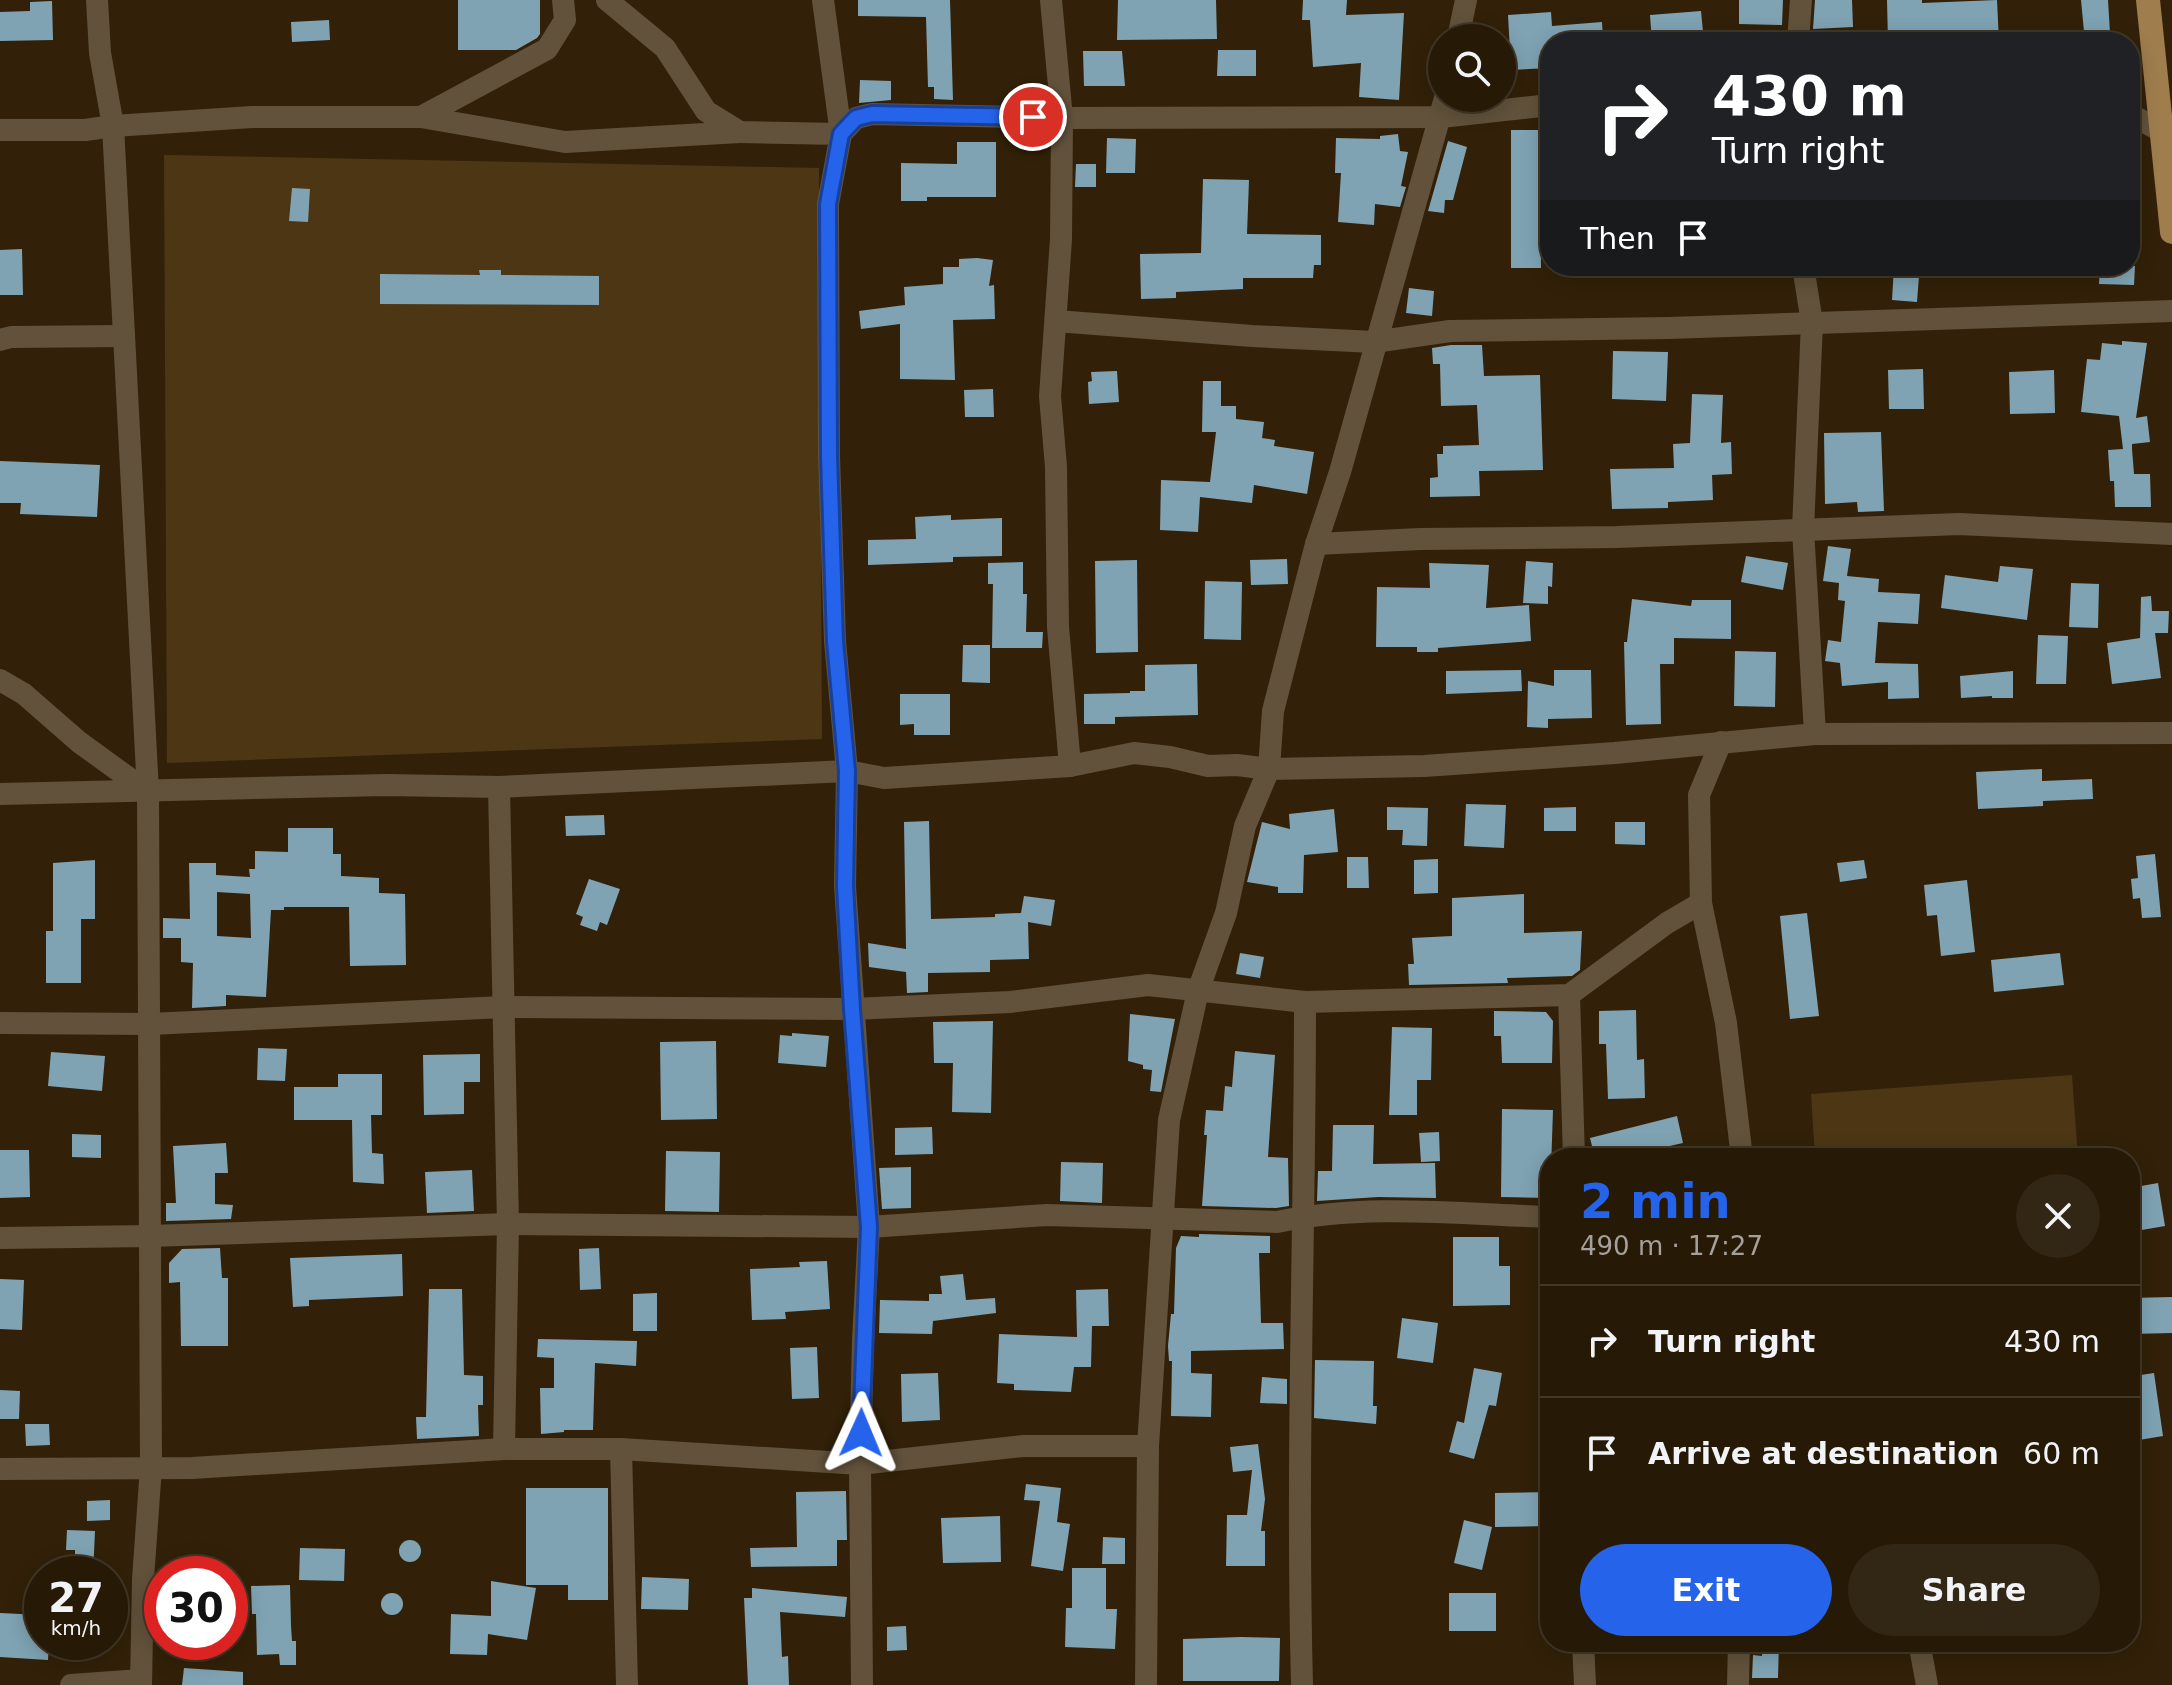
<!DOCTYPE html>
<meta charset="utf-8">
<style>
body{margin:0;font-family:"DejaVu Sans",sans-serif;background:#322614;color:#f1f3f6;height:100vh;display:flex;flex-direction:column;font-size:30px;white-space:nowrap}
*{box-sizing:border-box;margin:0}
p{font-size:26px;color:#a4a09b}
.icon{flex:none;width:44px;height:44px;fill:none;stroke:currentColor;stroke-width:2;stroke-linecap:round;stroke-linejoin:round}
.map{position:relative;flex:1;overflow:hidden}
.panel{position:absolute;left:1540px;top:1148px;width:600px;height:504px;display:flex;flex-direction:column;background:#261906;border-radius:32px;box-shadow:0 4px 20px #0003,0 0 0 2px #423828}
.panel>*{flex:none}
.top-card{position:absolute;left:1540px;top:32px;width:600px;height:244px;border-radius:32px;box-shadow:0 4px 20px #0003,0 0 0 2px #423828;background:#202124;color:#fff;overflow:hidden}
.fabs{position:absolute;left:1428px;top:24px;display:grid;gap:16px}
.fabs a{display:grid;place-items:center;width:88px;height:88px;border-radius:50%;background:#261906;box-shadow:0 4px 20px #0003,0 0 0 2px #423828;font-size:40px}
.speed{position:absolute;left:24px;top:1556px;display:flex;gap:16px;font-size:40px;font-weight:700;text-align:center}
.speed>*{display:grid;place-content:center;width:104px;height:104px;border-radius:50%;background:#261906;box-shadow:0 4px 20px #0003,0 0 0 2px #423828;line-height:1}
.speed small{font-size:20px;font-weight:400}
.speed .limit{border:12px solid #d22;background:#fff;color:#111}
.pin{position:absolute;display:grid;place-items:center;width:68px;height:68px;color:#fff;margin:-34px;border:4px solid #fff;border-radius:50%;box-shadow:0 2px 8px #0007}
.me{position:absolute;width:88px;margin:-44px;rotate:1deg;stroke-linejoin:round;filter:drop-shadow(0 0 6px #0008)}
.turn{display:flex;align-items:center;gap:28px;height:168px;padding:0 40px;font-size:36px}
.turn .icon{width:104px;height:104px;stroke-width:2.5}
.turn b{display:block;font-size:56px;line-height:68px}
.then{display:flex;align-items:center;height:76px;padding:0 40px;background:#0003;gap:16px;font-size:30px}
.round{display:grid;place-items:center;flex:none;width:84px;height:84px;border-radius:42px;background:#322614}
.summary{display:flex;align-items:center;justify-content:space-between;height:136px;padding:0 40px}
h1{font-size:48px;font-weight:700;line-height:60px;color:#2563eb}
.action{display:flex;gap:16px;margin-top:auto;padding:16px 40px}
.action a{flex:1;height:92px;border-radius:48px;background:#2563eb;color:#fff;font-size:32px;font-weight:700;line-height:92px;text-align:center}
.action a+a{background:#322614;color:#f1f3f6}
ul{padding:0;list-style:none}
li{display:flex;align-items:center;gap:24px;height:112px;padding:0 40px;border-top:2px solid #423828}
li div{flex:1}
li b{display:block;font-size:30px}
li em{font-style:normal}
.map>svg:first-child{display:block}
.green{fill:#4c3614}
.building{fill:#7fa3b3;fill-rule:evenodd}
.lines{fill:none;stroke-linecap:round;stroke-linejoin:round}
.minor{stroke:#62523b;stroke-width:22}
.primary{stroke:#9f7d4d;stroke-width:24}
.route-casing{stroke:#184099;stroke-width:20}
.route{stroke:#2563eb;stroke-width:14}
</style>
<div class="map">
<svg width="2172" height="1685" viewBox="0 0 2172 1685">
<rect width="100%" height="100%" fill="#322108"/>
<g class="green">
<path d="M164 155 819 168 822 739 167 763Z"/>
<path d="M2072 1075 2078 1158H1815L1811 1094Z"/>
</g>
<g class="building">
<path d="M458 0H540V34L537 38 516 50H458Z"/>
<path d="M858 0H950L953 100 934 99V87H928L926 17 858 16Z"/>
<path d="M1118 0H1216L1217 39 1117 40Z"/>
<path d="M1303 0H1347L1346 15 1404 13 1399 100 1359 97 1361 63 1313 67 1310 20H1302Z"/>
<path d="M1739 0H1783L1782 25 1739 24Z"/>
<path d="M1815 0H1852L1853 27 1813 29Z"/>
<path d="M1887 0H1922V3L1997 0 1999 42H1888Z"/>
<path d="M2081 0H2108L2110 33H2108V42H2085Z"/>
<path d="M52 1 53 40 0 41V12L30 11V2Z"/>
<path d="M1701 11 1704 42H1652L1650 15Z"/>
<path d="M1551 12 1552 26 1602 22 1603 38 1550 42V68L1511 70 1508 15Z"/>
<path d="M329 20 330 40 292 42 291 22Z"/>
<path d="M1218 50H1256V76H1217Z"/>
<path d="M1083 51H1122L1125 86H1084Z"/>
<path d="M860 80 891 81V100L859 103Z"/>
<path d="M1511 130H1540L1541 268H1511Z"/>
<path d="M1398 134 1400 151 1408 152 1401 186 1406 187 1400 207 1375 204 1374 225 1338 222 1341 173H1335L1336 138 1380 139V136Z"/>
<path d="M1107 138 1136 139 1135 173H1106Z"/>
<path d="M1448 141 1467 147 1453 200H1445L1444 213 1428 211Z"/>
<path d="M957 142H996V197H927V201H901V163L957 164Z"/>
<path d="M1076 164H1096V187H1075Z"/>
<path d="M1203 179 1249 180 1247 234 1321 235V265H1314L1313 278H1243V289L1176 292V298L1141 299 1140 254 1201 253Z"/>
<path d="M292 188 310 189 308 222 289 221Z"/>
<path d="M22 249 23 295H0V250Z"/>
<path d="M977 258 993 260 989 286 994 285 995 319 953 320 955 380 900 379V324L861 329 859 311 905 305 904 287 943 284V267H959V259Z"/>
<path d="M1894 266H1914L1915 276H1919L1917 302 1892 300Z"/>
<path d="M2100 266H2135L2134 285 2099 284Z"/>
<path d="M479 270H501V275L599 276V305L380 304V274L480 275Z"/>
<path d="M1409 288 1434 291 1432 316 1406 313Z"/>
<path d="M2122 341 2147 343 2136 418 2147 416 2150 442 2132 444V449L2134 474H2150L2151 507H2115L2114 481H2110L2108 450 2123 449 2119 416 2081 412 2087 359 2100 360 2102 343 2122 345Z"/>
<path d="M1451 345H1482L1484 376 1540 375 1543 470 1479 471 1480 496 1430 497V478L1438 477 1437 454H1443V446L1479 445 1477 405 1441 406 1440 364H1433L1432 348Z"/>
<path d="M1613 351 1668 352 1666 401 1612 399Z"/>
<path d="M1923 369 1924 409H1889L1888 370Z"/>
<path d="M2054 370 2055 413 2010 414 2009 372Z"/>
<path d="M1117 371 1119 402 1089 404 1088 382 1092 381 1091 372Z"/>
<path d="M1203 381H1221V406H1236V419L1264 422 1262 438 1275 440 1274 446 1314 452 1307 494 1254 485 1252 503 1200 497 1198 532 1160 530 1161 480 1210 482 1216 432H1202Z"/>
<path d="M993 389 994 417H965L964 390Z"/>
<path d="M1692 394 1723 395 1721 443 1731 442 1732 474 1712 475 1713 500 1668 502V508L1612 509 1610 469 1674 468 1673 444 1690 443Z"/>
<path d="M1881 432 1884 511 1858 512 1857 502 1825 504 1824 433Z"/>
<path d="M0 461 100 465 97 517 20 514 21 503H0Z"/>
<path d="M951 515V520L1002 518V556L953 557V562L868 565V540L916 539 915 517Z"/>
<path d="M1828 546 1851 549 1847 576 1879 579 1878 592 1920 594 1918 624 1878 622 1875 663 1918 664 1919 698 1888 699V682L1842 686 1840 663 1825 661 1828 640 1841 642 1845 601 1838 600 1839 583 1823 581Z"/>
<path d="M1746 556 1788 563 1783 590 1741 582Z"/>
<path d="M1287 559 1288 584 1251 585 1250 560Z"/>
<path d="M1137 560 1138 652 1096 653 1095 561Z"/>
<path d="M1526 561 1553 563 1552 587 1548 586V604L1523 603Z"/>
<path d="M1023 562V594H1027L1026 632H1043L1042 648H992L993 584H988V563Z"/>
<path d="M1429 563 1489 565 1486 608 1529 605 1531 641 1438 648V652H1417V647H1376L1377 587 1430 588Z"/>
<path d="M2000 566 2033 569 2027 620 1941 608 1945 575 1998 582Z"/>
<path d="M1205 581 1242 582 1241 640 1204 639Z"/>
<path d="M2071 583 2099 584 2098 628 2069 627Z"/>
<path d="M2151 596 2152 611H2169L2168 633H2155L2161 678 2112 684 2107 643 2140 638 2141 597Z"/>
<path d="M1632 599 1691 606 1692 600H1731V639L1674 638V664H1660L1661 724 1626 725 1624 642H1627Z"/>
<path d="M2038 635 2068 636 2066 684H2036Z"/>
<path d="M963 645H990V683L962 682Z"/>
<path d="M1735 651 1776 652 1775 707 1734 706Z"/>
<path d="M1197 664 1198 715 1115 717V724H1084V694L1130 693V691H1145V665Z"/>
<path d="M1521 670 1522 691 1446 694V671Z"/>
<path d="M1554 670H1591L1592 718 1548 719V728L1527 727 1528 681 1554 686Z"/>
<path d="M2013 671V698H1992V696L1961 698 1960 676Z"/>
<path d="M900 694H950V735H914V724L900 725Z"/>
<path d="M2042 769V781L2092 779 2093 799 2043 801V806L1978 809 1976 772Z"/>
<path d="M1466 804 1506 805 1504 848 1464 846Z"/>
<path d="M1387 807 1428 808 1427 846 1402 845 1403 830H1387Z"/>
<path d="M1576 807V831H1544V808Z"/>
<path d="M1334 809 1338 852 1304 855 1303 893H1278V887L1247 882 1262 822 1290 829 1289 814Z"/>
<path d="M604 815 605 835 566 836 565 816Z"/>
<path d="M929 821 931 919 995 917V914L1021 913 1024 896 1055 900 1051 926 1028 922 1029 959 990 960V972L928 973V992L907 993 906 972 869 967 868 943 906 949 904 822Z"/>
<path d="M1615 822H1645V845L1615 844Z"/>
<path d="M288 828H333V854H341V876L379 878V893L405 894 406 965 350 966 349 907H284V910H271L266 997 226 995V1006L192 1008 193 963 181 962V938H163V918L190 919 189 863H216V875L250 877 249 869H255V851L288 852ZM217 892 250 894 251 938 217 936Z"/>
<path d="M2155 854 2161 917 2142 918 2140 898 2133 899 2131 879 2138 878 2136 856Z"/>
<path d="M1347 857H1368L1369 888H1347Z"/>
<path d="M1438 859V893L1414 894V860Z"/>
<path d="M95 860V919H81V983H46V931H53V863Z"/>
<path d="M1864 860 1867 878 1840 882 1837 863Z"/>
<path d="M589 879 620 889 607 925 600 922 597 931 580 925 583 917 576 914Z"/>
<path d="M1967 880 1975 952 1941 956 1937 915 1927 916 1924 885Z"/>
<path d="M1524 894V933L1582 931 1580 970 1572 976 1507 978 1508 983 1409 985 1408 964H1414L1412 938 1452 936V898Z"/>
<path d="M1807 913 1819 1016 1790 1019 1780 916Z"/>
<path d="M1240 953 1264 957 1260 978 1236 974Z"/>
<path d="M2060 953 2064 985 1994 992 1991 960Z"/>
<path d="M1636 1010 1637 1060 1644 1059 1645 1098 1608 1099 1606 1044H1599V1011Z"/>
<path d="M1494 1011 1546 1012 1553 1021 1552 1063H1502L1501 1036H1494Z"/>
<path d="M1130 1014 1175 1019 1161 1092 1150 1091 1152 1070 1143 1069V1065L1128 1061Z"/>
<path d="M993 1021 991 1113 952 1112 953 1063H934L933 1022Z"/>
<path d="M1392 1027 1432 1028 1431 1080H1417V1115H1389Z"/>
<path d="M792 1033 829 1036 826 1067 778 1063 780 1035 792 1036Z"/>
<path d="M716 1041 717 1119 661 1120 660 1042Z"/>
<path d="M258 1048 287 1049 285 1081 257 1080Z"/>
<path d="M1235 1051 1275 1055 1268 1157 1288 1158 1289 1206 1276 1208 1202 1206 1207 1135H1204L1206 1110 1223 1111 1225 1086 1232 1087Z"/>
<path d="M51 1052 105 1056 102 1091 48 1086Z"/>
<path d="M480 1054V1082H464V1114L424 1115 423 1055Z"/>
<path d="M338 1074H382V1115H371L372 1153 383 1154 384 1184 353 1182 352 1120H294V1087H338Z"/>
<path d="M1502 1109 1553 1110 1550 1198 1501 1197Z"/>
<path d="M1677 1116 1683 1143 1643 1152 1644 1158H1595L1590 1138Z"/>
<path d="M1333 1125H1374L1373 1164 1435 1163 1436 1198 1378 1197 1317 1201 1318 1171H1332Z"/>
<path d="M932 1127 933 1154 895 1155V1128Z"/>
<path d="M1439 1132 1440 1161 1421 1162 1419 1133Z"/>
<path d="M72 1134 101 1135V1158L72 1157Z"/>
<path d="M226 1143 228 1173H215V1204L233 1205 231 1219 166 1221V1203H176L173 1146Z"/>
<path d="M0 1150H29L30 1197 0 1198Z"/>
<path d="M666 1151 720 1152 719 1212 665 1211Z"/>
<path d="M1061 1162 1103 1163 1102 1203 1060 1201Z"/>
<path d="M911 1167V1208L882 1209 879 1168Z"/>
<path d="M472 1170 474 1211 427 1213 425 1172Z"/>
<path d="M2158 1183 2165 1226 2130 1232V1188Z"/>
<path d="M1199 1234 1270 1236V1253H1259L1261 1323H1283L1284 1349 1191 1351V1373L1212 1374 1211 1417 1171 1416 1172 1361H1169L1168 1346 1171 1314H1174L1176 1248 1181 1236 1199 1237Z"/>
<path d="M1453 1237H1499V1266H1510V1305L1453 1306Z"/>
<path d="M220 1248 222 1278H228V1346H181L180 1282 169 1283V1263L182 1249Z"/>
<path d="M599 1248 601 1289 580 1290 579 1249Z"/>
<path d="M402 1254 403 1296 309 1300V1306L293 1307 290 1258Z"/>
<path d="M827 1261 830 1309 785 1312 786 1319 752 1320 750 1269 800 1267 799 1262Z"/>
<path d="M963 1274 966 1300 995 1298 996 1313 933 1321 932 1334 879 1333 880 1300 929 1301V1294H942L940 1276Z"/>
<path d="M0 1279 24 1280 22 1330 0 1329Z"/>
<path d="M429 1289H462L464 1375 483 1376V1405H478L479 1436 417 1439 416 1417H426Z"/>
<path d="M1108 1289 1109 1326H1092L1091 1367H1074L1071 1392 1014 1390V1384L997 1383 999 1334 1077 1337 1076 1290Z"/>
<path d="M657 1293V1331H633V1294Z"/>
<path d="M2172 1297V1333L2130 1334V1298Z"/>
<path d="M1402 1318 1438 1323 1433 1363 1397 1358Z"/>
<path d="M538 1339 637 1341 636 1366 595 1363 593 1430H564V1432L541 1434 540 1388H554V1358L537 1357Z"/>
<path d="M817 1347 819 1398 792 1399 790 1348Z"/>
<path d="M1315 1360 1374 1361 1373 1406H1377L1376 1424 1314 1418Z"/>
<path d="M1474 1368 1502 1373 1496 1406 1489 1405 1474 1459 1449 1452 1457 1421 1464 1423Z"/>
<path d="M938 1373 940 1420 902 1422 901 1374Z"/>
<path d="M2154 1373 2163 1436 2133 1441 2131 1425 2140 1424 2134 1376Z"/>
<path d="M1262 1377 1287 1379V1404L1260 1403Z"/>
<path d="M0 1390 20 1391 19 1419H0Z"/>
<path d="M25 1424H49L50 1445 26 1446Z"/>
<path d="M1258 1444 1265 1499 1261 1531H1265V1566H1226L1227 1515H1247L1252 1470 1233 1472 1230 1447Z"/>
<path d="M1026 1484 1061 1488 1057 1522 1070 1524 1063 1571 1031 1566 1040 1501 1024 1500Z"/>
<path d="M526 1488H608V1600H568V1585H526Z"/>
<path d="M846 1491 847 1540H837V1566L751 1567 750 1548 797 1547 796 1492Z"/>
<path d="M1550 1492V1526L1495 1527V1493Z"/>
<path d="M110 1500V1520L87 1521V1501Z"/>
<path d="M1000 1516 1001 1562 943 1563 941 1518Z"/>
<path d="M1464 1520 1492 1527 1482 1570 1454 1563Z"/>
<path d="M67 1530 95 1531 93 1574H75V1550H66Z"/>
<path d="M1103 1537 1125 1538V1564H1102Z"/>
<circle cx="410" cy="1551" r="11"/>
<path d="M300 1548 345 1549 344 1581 299 1580Z"/>
<path d="M1072 1568H1106V1609H1117L1115 1649 1065 1647 1066 1608H1072Z"/>
<path d="M642 1577 689 1579 688 1610 641 1609Z"/>
<path d="M491 1581 536 1588 527 1640 488 1634 487 1655 450 1654 451 1614 491 1616Z"/>
<path d="M290 1585 291 1626 292 1641H296V1665H280L279 1654 257 1655 256 1614H252L251 1586Z"/>
<path d="M752 1588 847 1597 845 1617 780 1612 782 1657 788 1656 789 1685H748L744 1598H752Z"/>
<circle cx="392" cy="1604" r="11"/>
<rect x="1449" y="1593" width="47" height="38"/>
<path d="M0 1613 42 1615V1642H49L48 1660 0 1657Z"/>
<path d="M906 1626 907 1650 887 1651V1627Z"/>
<path d="M1241 1637 1280 1638 1279 1681H1183V1639Z"/>
<path d="M1762 1642H1779L1778 1678H1752L1753 1655 1762 1656Z"/>
<path d="M184 1668 243 1672V1685H182Z"/>
</g>
<g class="lines">
<g class="minor">
<path d="M97 0 100 53 113 126 252 117H421L565 142 740 132"/>
<path d="M607 0 665 48 706 111 740 132 841 134 828 204 829 456 835 641 847 771 845 886 869 1227 863 1340 860 1464 862 1685"/>
<path d="M823 0 841 134"/>
<path d="M1051 0 1062 118 1441 117 1550 105"/>
<path d="M1458 38 1466 0"/>
<path d="M1798 42 1801 0"/>
<path d="M2130 114 2164 133H2172"/>
<path d="M421 117 547 49 565 20 563 0"/>
<path d="M0 130H85L113 126 148 792 151 1467 143 1579 141 1685"/>
<path d="M841 134 856 118 872 114 1062 118 1061 239 1050 396 1056 467 1058 627 1070 766"/>
<path d="M1803 266 1812 323 1803 529 1815 734"/>
<path d="M1056 321 1252 336 1374 342 1450 331 1669 328 2172 311"/>
<path d="M0 340 11 337 124 336"/>
<path d="M1316 544 1420 539 1617 537 1959 524 2172 534"/>
<path d="M0 680 24 694 79 742 148 792"/>
<path d="M1721 742 1699 795 1701 903 1726 1023 1742 1158"/>
<path d="M499 787 508 1224 504 1449H621L860 1464 1023 1446H1148"/>
<path d="M0 794 386 785 499 787 847 771 884 778 1070 766 1134 753 1170 757 1208 766 1237 765 1269 769 1424 766 1615 753 1815 734 2172 733"/>
<path d="M1569 995 1574 1158"/>
<path d="M0 1023 150 1024 503 1007 852 1009 1010 1002 1148 985 1305 1002 1569 995 1667 923 1701 903"/>
<path d="M0 1238 150 1236 508 1224 869 1227 1047 1215 1277 1222C1365 1203 1460 1214 1550 1217"/>
<path d="M621 1449 627 1685"/>
<path d="M0 1469 192 1468 504 1449"/>
<path d="M1583 1642 1585 1685"/>
<path d="M1919 1642 1927 1685"/>
<path d="M71 1685 141 1680"/>
<path d="M1146 1685 1148 1446 1169 1120 1198 991 1226 913 1245 826 1269 769 1273 711 1316 544 1340 472 1445 98"/>
<path d="M1302 1685C1296 1457 1305 1230 1305 1002"/>
<path d="M1738 1685 1739 1642"/>
</g>
<path class="primary" d="M2148 0 2172 232"/>
</g>
<g class="lines">
<defs>
<path id="route" d="M861 1433 869 1227 852 1009 845 886 847 771 835 641 829 456 828 204 841 134 856 118 872 114 1033 117"/>
</defs>
<use href="#route" class="route-casing"/>
<use href="#route" class="route"/>
</g>
</svg>
<div class="fabs">
<a><svg class="icon" aria-label="search" viewBox="0 0 24 24"><circle cx="10" cy="10" r="6"/><path d="M15 15l6 6"/></svg></a>
</div>
<div class="speed"><div>27<small>km/h</small></div><div class="limit">30</div></div>
<div class="pin" style="left:1033px;top:117px;background:#d93025"><svg class="icon" aria-label="arrive" viewBox="0 0 24 24"><path d="M6 21V4h12l-3 4 3 4H6"/></svg></div>
<svg class="me" style="left:861px;top:1433px" viewBox="-20 -20 40 40"><path d="M0-17L14 15 0 8-14 15z" fill="#2563eb" stroke="#fff" stroke-width="4"/></svg>
<div class="top-card">
<div class="turn"><svg class="icon" aria-label="right" viewBox="0 0 24 24"><path d="M7 20v-9h11M14 6l5 5-5 5"/></svg><div><b>430 m</b>Turn right</div></div>
<div class="then">Then<svg class="icon" aria-label="arrive" viewBox="0 0 24 24"><path d="M6 21V4h12l-3 4 3 4H6"/></svg></div>
</div>
<section class="panel">
<div class="summary"><div><h1>2 min</h1><p>490 m · 17:27</p></div><a class="round"><svg class="icon" aria-label="close" viewBox="0 0 24 24"><path d="M6 6l12 12M18 6L6 18"/></svg></a></div>
<ul>
<li><svg class="icon" aria-label="right" viewBox="0 0 24 24"><path d="M7 20v-9h11M14 6l5 5-5 5"/></svg><div><b>Turn right</b></div><em>430 m</em></li>
<li><svg class="icon" aria-label="arrive" viewBox="0 0 24 24"><path d="M6 21V4h12l-3 4 3 4H6"/></svg><div><b>Arrive at destination</b></div><em>60 m</em></li>
</ul>
<div class="action"><a>Exit</a><a>Share</a></div>
</section>
</div>
